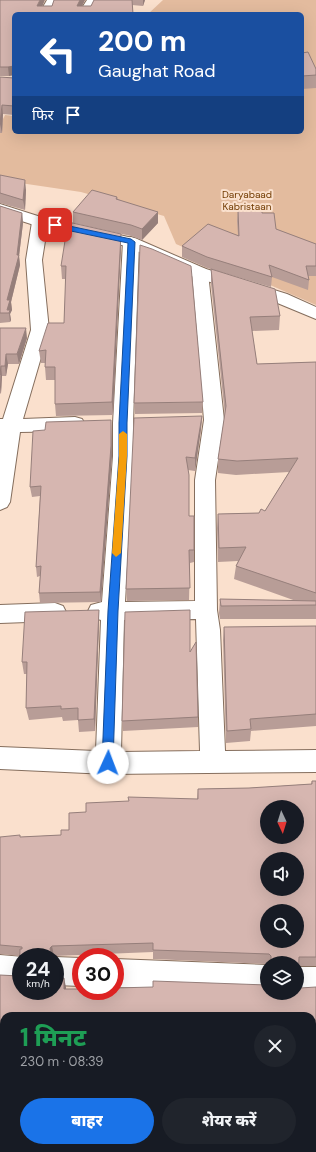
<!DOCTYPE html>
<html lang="hi">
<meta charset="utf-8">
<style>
body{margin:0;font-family:"DM Sans","Noto Sans Devanagari",sans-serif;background:#20242c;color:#f1f3f6;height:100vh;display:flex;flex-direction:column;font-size:15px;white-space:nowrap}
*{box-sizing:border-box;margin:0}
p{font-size:13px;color:#9ea1a6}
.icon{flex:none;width:22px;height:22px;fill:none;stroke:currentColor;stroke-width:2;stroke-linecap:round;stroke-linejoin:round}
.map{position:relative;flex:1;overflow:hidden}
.sheet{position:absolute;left:0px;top:1012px;width:316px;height:140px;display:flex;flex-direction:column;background:#171b24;border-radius:12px 12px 0 0;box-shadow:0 4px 16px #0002}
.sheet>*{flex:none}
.top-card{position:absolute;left:12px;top:12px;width:292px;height:122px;border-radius:6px;box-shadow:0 4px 16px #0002;background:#1a4fa0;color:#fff;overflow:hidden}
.needle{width:26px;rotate:176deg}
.buttons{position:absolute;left:260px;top:800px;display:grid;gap:8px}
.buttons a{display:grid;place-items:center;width:44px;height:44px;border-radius:50%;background:#171b24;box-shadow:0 4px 16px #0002;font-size:20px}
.speed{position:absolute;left:12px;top:948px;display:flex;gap:8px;font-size:20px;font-weight:700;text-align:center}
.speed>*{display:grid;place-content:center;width:52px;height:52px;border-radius:50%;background:#171b24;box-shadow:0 4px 16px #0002;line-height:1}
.speed small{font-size:10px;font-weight:400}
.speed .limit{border:6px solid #d22;background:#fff;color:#111}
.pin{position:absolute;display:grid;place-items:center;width:34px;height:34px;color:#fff;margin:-17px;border-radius:8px;box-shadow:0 2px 6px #0006}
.me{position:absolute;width:44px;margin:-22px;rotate:2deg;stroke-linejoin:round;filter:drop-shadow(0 0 3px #0008)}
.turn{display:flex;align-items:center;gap:14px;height:84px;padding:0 20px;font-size:18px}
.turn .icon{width:52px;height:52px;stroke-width:2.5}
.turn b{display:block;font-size:28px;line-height:34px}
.then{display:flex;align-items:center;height:38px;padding:0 20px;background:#0003;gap:8px;font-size:15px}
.round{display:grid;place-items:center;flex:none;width:42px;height:42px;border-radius:21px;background:#20242c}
.headline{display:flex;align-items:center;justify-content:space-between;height:68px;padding:0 20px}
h1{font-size:24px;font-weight:800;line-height:30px;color:#1e9e55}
.cta{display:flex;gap:8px;margin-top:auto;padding:8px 20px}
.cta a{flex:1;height:46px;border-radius:24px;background:#1a73e8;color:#fff;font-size:16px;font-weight:800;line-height:46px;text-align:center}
.cta a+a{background:#20242c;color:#f1f3f6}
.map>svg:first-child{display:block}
.green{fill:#e3bb9e}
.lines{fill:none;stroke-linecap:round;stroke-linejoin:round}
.street-casing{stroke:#856e5d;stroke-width:2}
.secondary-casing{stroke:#856e5d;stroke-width:2}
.street{fill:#fff;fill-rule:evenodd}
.secondary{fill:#fff;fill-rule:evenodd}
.wall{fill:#b89d97;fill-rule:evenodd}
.shaded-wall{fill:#967f7b}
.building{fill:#d6b6b0;stroke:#967f7b;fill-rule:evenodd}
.route{fill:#1a73e8;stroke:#114b97}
.slow{fill:#f59e0b}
.labels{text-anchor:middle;stroke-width:4;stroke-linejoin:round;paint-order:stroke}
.far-park-label{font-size:10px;fill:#713a00;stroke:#fae0cd}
</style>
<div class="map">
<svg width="316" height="1152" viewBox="0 0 316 1152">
<rect width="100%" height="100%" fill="#fae0cd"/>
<path class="green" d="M163 0H316V305L176 244 164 216 81 192 0 180V125L5 115 14 116V132H302V14H148Z"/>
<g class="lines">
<defs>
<g id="street">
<path d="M47 0H59L51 14H39Z"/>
<path d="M87 0H99L90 14H78Z"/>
<path d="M40 217 46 219 48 222 42 260 49 330 23 419 75 417 82 419 85 424 82 429 75 431 20 432 10 502 7 507 0 510V419H3L31 330 26 260 32 222 34 219Z"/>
<path d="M131 237 137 239 139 242 133 423V456L125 602 195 601V480L204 420 192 273 194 269 200 268 206 269 208 273 224 420 215 480 217 610 220 630 225 751 316 750V772L108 774 0 769V747L96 751 101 620 91 617 88 611 91 605 102 602 113 456V423L123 242 125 239ZM196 619 200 751 121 752 124 620Z"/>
<path d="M55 603 63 606 66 612 63 618 55 621 0 623V605Z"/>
<path d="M0 955 24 957H21V984L0 983Z"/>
<path d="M54 957H55L81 958V986L55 985Z"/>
<path d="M115 959 267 965 268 993 115 987Z"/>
<path d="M297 967H316V995H297L291 993H297Z"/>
</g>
<path id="secondary" d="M0 204 44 218 137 239 206 269 287 294 316 307V319L275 302 194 277 126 246 34 225 0 214Z"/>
</defs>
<use href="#street" class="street-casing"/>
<use href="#secondary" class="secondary-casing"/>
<use href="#street" class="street"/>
<use href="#secondary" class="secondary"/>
</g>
<g class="wall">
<path d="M0 0 42 6H52L54 0H85L82 6H91L94 0H145L143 6 132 5 133 14H14V75L9 76H0Z"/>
<path d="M302 53 316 69V88L302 89Z"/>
<path d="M0 77 14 78V115L3 114 2 133H0Z"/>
<path d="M0 175 26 190 25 210 0 203Z"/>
<path d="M117 197 118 199 158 223 142 240 131 236 73 223V212Z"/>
<path d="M0 206 22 213 23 223 19 256 20 265 11 302 12 310 10 314 11 320 10 322 0 323Z"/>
<path d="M238 210 262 213 276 229 316 244V276H308L309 280 308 290 272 277 271 287 207 268 182 257V246L238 235 237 221Z"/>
<path d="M121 234V246L113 415 56 416 55 404V380H46L45 367V363H41L39 351 64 323 66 279H62L61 266Z"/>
<path d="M211 269 280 316 279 330 252 331 257 364 316 362V619H220L219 613 220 599 296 601 234 579 236 566 238 561 218 562 217 528 218 514 259 513 265 511 289 472 236 475 218 473V459L225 415 211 284Z"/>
<path d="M0 328 27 338 19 364H8L6 376H2L1 393 0 394Z"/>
<path d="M203 402 202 413 135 414 134 403Z"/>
<path d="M202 416 201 429 195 471 188 470 189 516 194 550V562L190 563 189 600 127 601 126 589Z"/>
<path d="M111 420 112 456 101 602 40 603 39 593 40 576 37 577 36 567 40 496 32 497 30 487 45 430Z"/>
<path d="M99 610V623L95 731 79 732 78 720 63 721 62 717 29 720 26 708 27 674H24L22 662Z"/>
<path d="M316 626V726L251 731 250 741 226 743 223 640 224 627Z"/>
<path d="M190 652 198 717V727L123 731 122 721Z"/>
<path d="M312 781H316V966H299L298 983 297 987 312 1148 4 1016V1144L0 1145V975L19 976 20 956 0 954V837H21L61 835 69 830 86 812 197 799 198 789 249 788 311 784ZM153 952V959L267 964 297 963V993L66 989V987L21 957H53L54 956Z"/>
</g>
<g class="shaded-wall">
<path d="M40 0H45L39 14 37 6Z"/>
<path d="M80 0H85L78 14 77 6Z"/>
<path d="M143 0H145L143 6Z"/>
<path d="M14 66V75L9 76 8 67Z"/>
<path d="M2 105 3 114 2 133 0 124Z"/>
<path d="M25 180 26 190 25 210 23 200Z"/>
<path d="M158 212V223L142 240V229Z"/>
<path d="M22 213 23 223 19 256 20 265 11 302 12 310 10 314 11 320 10 322 9 313H8L7 300 17 255Z"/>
<path d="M121 234V246L113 415 112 402Z"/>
<path d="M26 328 27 338 19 364 17 354Z"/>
<path d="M6 354 8 364 6 376 5 366Z"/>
<path d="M1 366 2 376 1 393 0 387Z"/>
<path d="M202 416 201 429 195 471V458Z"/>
<path d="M111 420 112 456 101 602 100 592Z"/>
<path d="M99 610V623L95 731 94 719Z"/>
<path d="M52 946 54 956 53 957H51L50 948Z"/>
<path d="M64 978 66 987V998L64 989Z"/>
</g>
<g class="building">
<path d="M0 0H40L37 6H52L54 0H80L77 6H91L94 0H132L133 14H14V76V66L8 67H0Z"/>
<path d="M308 52 316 69V75L302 76V53Z"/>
<path d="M0 77 14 78V106L2 105 0 124Z"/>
<path d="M0 175 25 180 23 200 0 193Z"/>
<path d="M92 190 117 197 116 199 158 212 142 229 131 225 73 212Z"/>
<path d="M0 206 22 213 17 255H19L7 300H10L7 310H10L9 313H0Z"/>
<path d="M238 210 262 211V213H274L276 229 316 244V266H306L309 280 269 265 272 277 207 257 182 246 208 224 239 236Z"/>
<path d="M68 222 121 234 112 402 55 404V367H45L46 350 39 351 48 323H64L66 266H61Z"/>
<path d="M140 245 152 249 191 266 203 402 134 403Z"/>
<path d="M211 269 275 289 280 316 250 317 257 364 316 362V593L236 566 246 547 219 548 218 514 259 513 261 509 265 511 298 458 237 461 218 459 226 406Z"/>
<path d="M0 328H26L17 354H6L5 366H1L0 375Z"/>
<path d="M202 416 195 458 186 457 189 475V516H194V550H189L190 588 126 589 134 418Z"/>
<path d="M111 420V446L100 592 39 593 41 566 36 567 41 486 30 487 33 431 45 430 46 422Z"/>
<path d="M220 599 316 601V605L221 606Z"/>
<path d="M99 610 94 719 78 720V708L61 709V706L26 708 27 662H22L25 612Z"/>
<path d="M190 610V652L196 642 198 717 122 721 125 612Z"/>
<path d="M316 626V714L250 719 251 729 227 731 224 627Z"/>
<path d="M312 781H316V957H299L298 983H297V963H271V956L269 954 153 950V943L52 946 50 948 51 957H21V991H55V978H64V989H81V991H115V988L153 987V981L267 985V993H297V987L300 988 316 987V1152H71V1148H312V1016H4V1138H0V975L19 976 20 949H22V947L0 945V837L20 835V837L61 835V830H69V813L86 812V803L129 801 128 797 198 799V789L249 788 312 784ZM267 807H297V837H267ZM267 859H297V889H267ZM267 911H297V941H267Z"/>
</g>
<path class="route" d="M55 223 131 239 135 242 127 423V456L118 611 113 763 111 766 108 767 104 766 102 763 108 611 119 456V423L128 243 52 227V225Z"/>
<path class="slow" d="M123 431 127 434V456L121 553 116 557 112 553 119 456V434Z"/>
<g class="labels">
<g class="far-park-label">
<text x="247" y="198">Daryabaad<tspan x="247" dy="12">Kabristaan</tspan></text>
</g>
</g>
</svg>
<div class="buttons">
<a><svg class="needle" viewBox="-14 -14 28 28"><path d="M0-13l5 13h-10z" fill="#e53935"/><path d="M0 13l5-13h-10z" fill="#9ea1a6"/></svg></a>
<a><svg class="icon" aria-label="sound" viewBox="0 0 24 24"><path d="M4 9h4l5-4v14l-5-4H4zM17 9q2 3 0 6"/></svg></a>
<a><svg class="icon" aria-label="search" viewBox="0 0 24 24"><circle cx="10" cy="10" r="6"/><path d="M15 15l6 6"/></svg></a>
<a><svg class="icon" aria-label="layers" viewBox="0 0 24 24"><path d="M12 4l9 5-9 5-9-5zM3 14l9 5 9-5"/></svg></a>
</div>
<div class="speed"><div>24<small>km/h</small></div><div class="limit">30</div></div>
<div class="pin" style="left:55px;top:225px;background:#d93025"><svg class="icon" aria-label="arrive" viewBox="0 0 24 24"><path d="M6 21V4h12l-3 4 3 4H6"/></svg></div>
<svg class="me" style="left:108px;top:763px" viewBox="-20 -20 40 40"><circle r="19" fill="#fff"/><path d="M0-13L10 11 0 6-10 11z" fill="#1a73e8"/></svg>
<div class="top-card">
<div class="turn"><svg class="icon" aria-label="left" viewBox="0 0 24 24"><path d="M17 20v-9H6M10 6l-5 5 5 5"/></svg><div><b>200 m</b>Gaughat Road</div></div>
<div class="then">फिर<svg class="icon" aria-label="arrive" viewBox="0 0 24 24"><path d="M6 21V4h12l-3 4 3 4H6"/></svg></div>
</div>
<section class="sheet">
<div class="headline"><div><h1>1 मिनट</h1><p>230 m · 08:39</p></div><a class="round"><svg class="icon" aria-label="close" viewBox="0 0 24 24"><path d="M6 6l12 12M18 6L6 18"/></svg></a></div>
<div class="cta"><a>बाहर</a><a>शेयर करें</a></div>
</section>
</div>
